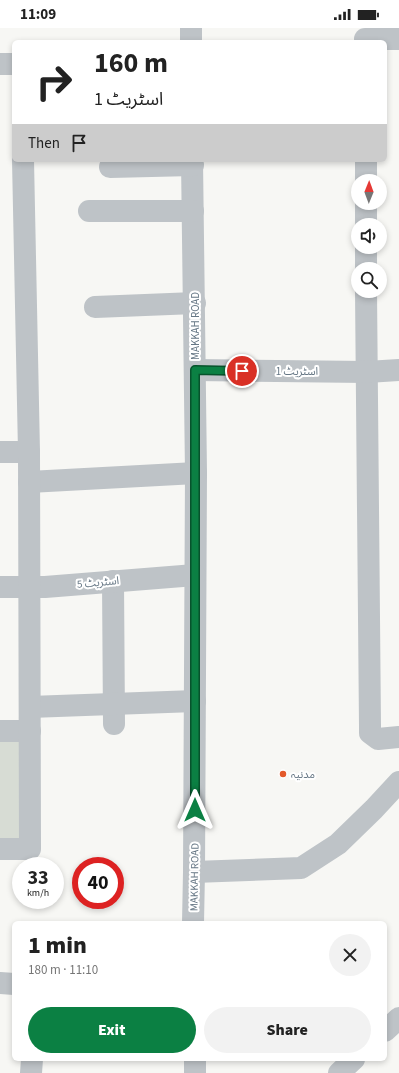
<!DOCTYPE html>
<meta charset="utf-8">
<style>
body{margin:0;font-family:"Source Sans 3","Noto Sans Arabic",sans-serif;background:#f2f2f2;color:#222;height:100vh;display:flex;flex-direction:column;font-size:15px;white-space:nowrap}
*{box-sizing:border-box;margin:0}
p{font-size:13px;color:#767676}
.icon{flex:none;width:22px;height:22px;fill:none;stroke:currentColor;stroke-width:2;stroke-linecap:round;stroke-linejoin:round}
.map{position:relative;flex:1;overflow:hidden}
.panel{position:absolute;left:12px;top:893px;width:375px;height:140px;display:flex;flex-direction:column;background:#fff;border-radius:6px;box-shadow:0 2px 6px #0003}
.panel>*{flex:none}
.top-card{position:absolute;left:12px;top:12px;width:375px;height:122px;border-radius:6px;box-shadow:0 2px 6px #0003;background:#fff;color:#222;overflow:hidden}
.needle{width:26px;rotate:1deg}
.tools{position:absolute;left:351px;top:146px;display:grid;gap:8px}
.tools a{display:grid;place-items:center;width:36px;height:36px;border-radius:50%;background:#fff;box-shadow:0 2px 6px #0003;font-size:20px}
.speed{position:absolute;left:12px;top:829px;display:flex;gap:8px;font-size:20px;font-weight:700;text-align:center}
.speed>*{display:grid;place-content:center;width:52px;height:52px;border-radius:50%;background:#fff;box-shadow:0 2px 6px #0003;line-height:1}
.speed small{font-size:10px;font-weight:400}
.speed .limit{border:6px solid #d22;background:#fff;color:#111}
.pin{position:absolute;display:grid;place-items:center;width:34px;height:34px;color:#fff;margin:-17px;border:2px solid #fff;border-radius:50%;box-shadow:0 1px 4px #0007}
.me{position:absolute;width:44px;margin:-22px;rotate:0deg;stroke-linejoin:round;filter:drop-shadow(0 0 3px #0008)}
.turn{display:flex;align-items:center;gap:14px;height:84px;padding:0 16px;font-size:18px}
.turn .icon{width:52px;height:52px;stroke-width:2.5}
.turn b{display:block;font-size:28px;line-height:34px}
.then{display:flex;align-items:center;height:38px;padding:0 16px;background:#0003;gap:8px;font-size:15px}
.round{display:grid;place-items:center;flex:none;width:42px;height:42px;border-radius:21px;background:#f2f2f2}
.head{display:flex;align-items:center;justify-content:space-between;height:68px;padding:0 16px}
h1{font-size:24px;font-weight:800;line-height:30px}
.action{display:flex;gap:8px;margin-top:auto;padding:8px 16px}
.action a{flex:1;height:46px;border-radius:24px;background:#0b8043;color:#fff;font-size:16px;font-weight:800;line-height:46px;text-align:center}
.action a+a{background:#f2f2f2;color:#222}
.status{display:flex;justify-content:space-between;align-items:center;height:28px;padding:0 20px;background:#fff;direction:ltr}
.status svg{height:11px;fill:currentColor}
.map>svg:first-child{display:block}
.green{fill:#d7dcd4}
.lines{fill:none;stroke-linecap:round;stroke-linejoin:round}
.minor{stroke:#bec3c7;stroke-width:22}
.route-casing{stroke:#07532c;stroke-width:10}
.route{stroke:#0b8043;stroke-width:7}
.poi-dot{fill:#e35829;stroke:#fff;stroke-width:1.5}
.labels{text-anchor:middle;stroke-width:4;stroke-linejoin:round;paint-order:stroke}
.street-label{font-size:11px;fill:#667785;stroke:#fff}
.poi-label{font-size:11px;fill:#667785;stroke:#fff;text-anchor:start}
</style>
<div class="status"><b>11:09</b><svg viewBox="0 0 49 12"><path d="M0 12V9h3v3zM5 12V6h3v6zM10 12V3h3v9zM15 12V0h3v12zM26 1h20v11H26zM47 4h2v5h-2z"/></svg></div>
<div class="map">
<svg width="399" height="1045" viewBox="0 0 399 1045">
<rect width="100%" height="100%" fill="#f7f7f4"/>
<rect class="green" x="0" y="703" width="30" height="118"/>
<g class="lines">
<g class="minor">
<path d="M365 11H399"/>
<path d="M191 14V0"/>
<path d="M0 36H14"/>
<path d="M192 132 196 445 194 844 193 895"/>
<path d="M366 132V153"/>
<path d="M110 139 193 137"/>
<path d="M366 175V197"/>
<path d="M89 183H193"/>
<path d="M366 219V241"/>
<path d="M366 263 370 698V705L378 711 399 709"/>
<path d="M95 279 195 275"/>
<path d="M195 342 367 344 399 342"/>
<path d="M0 424H29"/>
<path d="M29 454 196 445"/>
<path d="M113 553 114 696"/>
<path d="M0 559H45L195 547"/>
<path d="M30 679 195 673"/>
<path d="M0 703H30"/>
<path d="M0 821H30L29 424 23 132"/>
<path d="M194 844 301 840 338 816 374 781 399 754"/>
<path d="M0 955 14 956"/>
<path d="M385 1003 399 990"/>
<path d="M195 1031V1045"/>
<path d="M31 1045 32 1031"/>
<path d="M339 1045 354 1031"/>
</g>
</g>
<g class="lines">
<defs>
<path id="route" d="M195 782V342L242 343"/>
</defs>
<use href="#route" class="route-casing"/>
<use href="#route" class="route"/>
</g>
<circle class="poi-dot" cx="283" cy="746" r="4"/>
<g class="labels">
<g class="street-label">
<text transform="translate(195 298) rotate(-90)" y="4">MAKKAH ROAD</text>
<text x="297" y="347">اسٹریٹ 1</text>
<text transform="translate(98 554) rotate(-5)" y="4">اسٹریٹ 5</text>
<text transform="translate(194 849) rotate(-89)" y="4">MAKKAH ROAD</text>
</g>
<g class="poi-label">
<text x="291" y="750">مدنیہ</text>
</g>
</g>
</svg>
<div class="tools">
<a><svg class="needle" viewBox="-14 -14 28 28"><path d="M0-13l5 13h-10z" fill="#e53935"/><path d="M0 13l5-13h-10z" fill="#767676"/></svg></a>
<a><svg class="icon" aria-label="sound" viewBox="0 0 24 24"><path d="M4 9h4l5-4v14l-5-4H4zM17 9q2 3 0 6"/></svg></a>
<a><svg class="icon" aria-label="search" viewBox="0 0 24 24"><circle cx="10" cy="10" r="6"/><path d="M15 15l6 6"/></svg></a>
</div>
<div class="speed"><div>33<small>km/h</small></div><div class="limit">40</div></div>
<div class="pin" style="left:242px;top:343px;background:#d93025"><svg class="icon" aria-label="arrive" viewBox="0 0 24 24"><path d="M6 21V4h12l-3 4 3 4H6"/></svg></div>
<svg class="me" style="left:195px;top:782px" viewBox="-20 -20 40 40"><path d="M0-17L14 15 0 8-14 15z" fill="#0b8043" stroke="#fff" stroke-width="4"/></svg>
<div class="top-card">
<div class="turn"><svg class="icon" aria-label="right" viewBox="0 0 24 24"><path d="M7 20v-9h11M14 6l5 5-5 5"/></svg><div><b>160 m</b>اسٹریٹ 1</div></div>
<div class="then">Then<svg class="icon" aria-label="arrive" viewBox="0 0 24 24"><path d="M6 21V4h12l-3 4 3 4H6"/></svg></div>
</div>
<section class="panel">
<div class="head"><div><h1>1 min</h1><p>180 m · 11:10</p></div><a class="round"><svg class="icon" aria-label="close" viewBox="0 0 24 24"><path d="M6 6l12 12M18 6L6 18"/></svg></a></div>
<div class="action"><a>Exit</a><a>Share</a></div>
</section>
</div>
